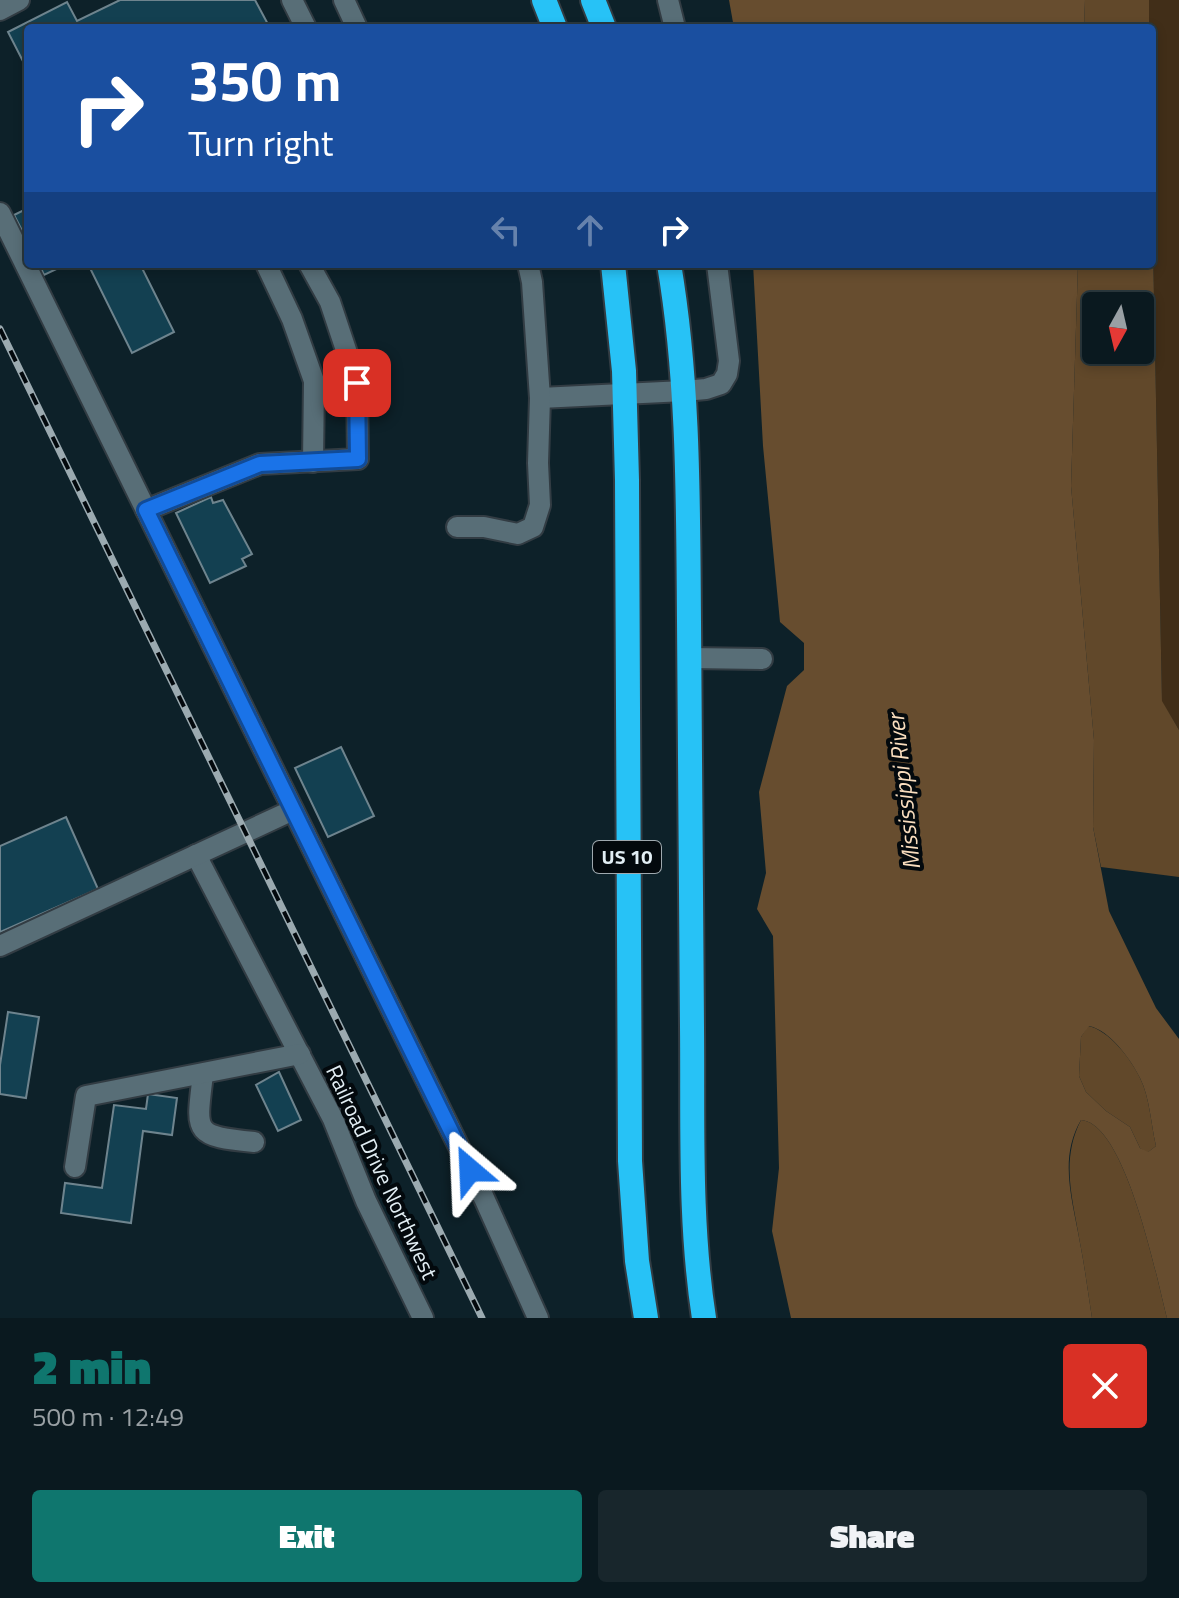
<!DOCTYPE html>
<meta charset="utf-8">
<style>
body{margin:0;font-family:"Titillium Web",sans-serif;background:#18262c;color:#f1f3f6;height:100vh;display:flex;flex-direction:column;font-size:30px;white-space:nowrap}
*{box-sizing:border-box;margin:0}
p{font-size:26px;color:#99a0a4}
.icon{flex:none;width:44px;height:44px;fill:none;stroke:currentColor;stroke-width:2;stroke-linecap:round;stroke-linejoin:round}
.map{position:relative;height:1318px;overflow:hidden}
.sheet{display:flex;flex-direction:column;background:#0a191f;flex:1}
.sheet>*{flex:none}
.guide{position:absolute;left:24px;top:24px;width:1132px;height:244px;border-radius:8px;box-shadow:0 4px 12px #0003,0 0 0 2px #2a383d;background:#1a4fa0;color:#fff;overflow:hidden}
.needle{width:52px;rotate:188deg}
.buttons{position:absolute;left:1082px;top:292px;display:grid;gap:16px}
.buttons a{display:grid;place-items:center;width:72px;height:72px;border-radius:8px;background:#0a191f;box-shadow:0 4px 12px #0003,0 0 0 2px #2a383d;font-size:40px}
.pin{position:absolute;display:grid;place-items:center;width:68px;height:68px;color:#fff;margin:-34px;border-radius:16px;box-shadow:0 4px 12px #0006}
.me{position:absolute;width:88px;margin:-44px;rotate:334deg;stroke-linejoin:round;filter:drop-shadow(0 0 6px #0008)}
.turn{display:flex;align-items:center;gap:28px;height:168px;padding:0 32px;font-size:36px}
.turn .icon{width:104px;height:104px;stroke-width:2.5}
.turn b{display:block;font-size:56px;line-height:68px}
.lanes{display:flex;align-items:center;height:76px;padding:0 32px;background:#0003;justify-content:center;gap:40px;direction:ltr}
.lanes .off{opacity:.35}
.round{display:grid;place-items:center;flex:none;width:84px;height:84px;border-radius:8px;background:#18262c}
.headline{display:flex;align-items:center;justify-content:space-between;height:136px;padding:0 32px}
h1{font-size:48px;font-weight:800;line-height:60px;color:#0f766e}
.cta{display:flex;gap:16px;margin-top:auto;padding:16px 32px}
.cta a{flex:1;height:92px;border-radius:8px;background:#0f766e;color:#fff;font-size:32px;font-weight:800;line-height:92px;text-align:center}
.cta a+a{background:#18262c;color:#f1f3f6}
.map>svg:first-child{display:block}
.green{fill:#412e18}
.forest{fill:#61482a;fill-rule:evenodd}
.water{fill:#674d2f;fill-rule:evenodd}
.building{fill:#134051;stroke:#6e848e;stroke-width:2}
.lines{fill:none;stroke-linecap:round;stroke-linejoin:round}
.minor-casing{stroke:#323c43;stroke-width:24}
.highway-casing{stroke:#323c43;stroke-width:28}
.minor{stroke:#586e77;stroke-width:20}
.highway{stroke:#27c2f6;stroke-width:24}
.rail-casing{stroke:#9baab0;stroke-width:7}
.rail{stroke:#03090d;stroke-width:4;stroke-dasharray:12;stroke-linecap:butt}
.route-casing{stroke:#114b97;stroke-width:20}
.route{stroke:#1a73e8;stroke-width:14}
.labels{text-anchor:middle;stroke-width:8;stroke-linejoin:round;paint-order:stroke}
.shield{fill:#03090d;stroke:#9fa9af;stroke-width:2}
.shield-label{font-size:20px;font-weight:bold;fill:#e2eef4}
.street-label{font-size:22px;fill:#e2eef4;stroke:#03090d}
.water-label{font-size:24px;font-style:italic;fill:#f9ddbe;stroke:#03090d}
</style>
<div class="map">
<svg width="1179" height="1318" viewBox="0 0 1179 1318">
<rect width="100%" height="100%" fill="#0d2129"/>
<path class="green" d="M1149 0H1179V730L1162 702 1152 197V28H1149Z"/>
<g class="forest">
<path d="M1085 0H1149V28H1084Z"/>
<path d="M1152 197 1162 701 1179 730V877L1101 867 1093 827 1094 740 1071 486 1078 264H1152ZM1096 306H1140V350H1096Z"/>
<path d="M1088 1026C1109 1030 1131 1059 1140 1078 1150 1098 1151 1125 1156 1146L1147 1153 1140 1148 1130 1127 1106 1111 1086 1092 1079 1076 1081 1037Z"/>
<path d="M1081 1120C1126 1123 1157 1280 1167 1318H1092C1088 1293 1085 1268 1080 1243 1073 1200 1060 1161 1081 1120Z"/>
</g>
<g class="water">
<path d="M729 0H1085L1084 28H734Z"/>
<path d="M753 264H1078L1071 486 1094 740 1093 827 1109 911 1156 1008 1179 1039V1318H1167C1157 1280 1126 1123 1081 1120 1058 1159 1073 1201 1080 1243 1085 1268 1088 1293 1092 1318H791L772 1231 779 1168 773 936 757 909 766 873 759 792 787 686 804 670V643L780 622 763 446ZM1089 1026C1110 1030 1131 1060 1140 1078 1150 1098 1151 1125 1156 1146L1148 1152 1140 1148 1130 1127 1106 1111 1086 1092 1079 1076 1081 1037Z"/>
</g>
<g class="building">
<path d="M120 0H255L270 28H28V71L8 32 67 2 77 21Z"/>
<path d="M28 208V242L14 215Z"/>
<path d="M39 264H67L44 275Z"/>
<path d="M88 264H140L174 332 132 353Z"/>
<path d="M211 497 213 503 223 500 252 554 242 559 246 566 210 583 176 513Z"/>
<path d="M341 747 374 816 328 837 295 768Z"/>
<path d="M66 817 98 889 0 932V846Z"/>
<path d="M8 1012 39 1017 26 1098 0 1094V1065Z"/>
<path d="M279 1072 301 1120 278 1131 256 1085Z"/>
<path d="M148 1094 177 1098 172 1135 143 1131 131 1223 61 1213 65 1183 102 1188 114 1105 146 1109Z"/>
</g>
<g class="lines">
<defs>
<g id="minor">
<path d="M292 0 306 28"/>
<path d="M344 0 357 28"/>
<path d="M668 0 675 28"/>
<path d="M0 10 19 0"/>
<path d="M0 213 484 1198 538 1318"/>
<path d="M266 264 292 319 314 381 313 462"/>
<path d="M540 398 684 391 706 389 721 384 727 374 729 361 717 264"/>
<path d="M146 510 260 464 358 459 357 383 330 302 309 264"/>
<path d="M457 527H484L518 534 533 527 540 505 538 463 540 398 532 282 528 264"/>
<path d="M690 658 762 659"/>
<path d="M196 855 333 1119 366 1201 423 1318"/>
<path d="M0 946 293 810"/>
<path d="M203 1074C196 1133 192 1136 254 1142"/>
<path d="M75 1167 86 1096 300 1054"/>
</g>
<g id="highway">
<path d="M544 0 555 28"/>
<path d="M593 0 604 28"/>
<path d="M613 264 624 371 627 480 630 1161 637 1261 646 1318"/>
<path d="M669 264C689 382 688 502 689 621 690 756 691 892 692 1027 693 1124 689 1222 704 1318"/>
</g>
</defs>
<use href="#minor" class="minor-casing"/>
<use href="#highway" class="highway-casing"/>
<use href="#minor" class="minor"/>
<use href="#highway" class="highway"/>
<defs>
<path id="rail" d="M0 329 482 1318"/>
</defs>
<use href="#rail" class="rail-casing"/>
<use href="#rail" class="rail"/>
</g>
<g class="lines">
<defs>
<path id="route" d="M357 383 358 459 260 464 146 510 470 1170"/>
</defs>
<use href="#route" class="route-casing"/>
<use href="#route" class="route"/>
</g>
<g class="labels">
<rect class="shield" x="593" y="841" width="68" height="32" rx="6"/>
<g class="shield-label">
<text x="627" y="864">US 10</text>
</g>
<g class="street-label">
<text transform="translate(382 1172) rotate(65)" y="8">Railroad Drive Northwest</text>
</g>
<g class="water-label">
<text transform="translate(904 792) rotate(-96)" y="8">Mississippi River</text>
</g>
</g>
</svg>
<div class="buttons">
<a><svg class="needle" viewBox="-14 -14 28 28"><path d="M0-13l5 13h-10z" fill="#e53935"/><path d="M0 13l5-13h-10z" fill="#99a0a4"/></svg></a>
</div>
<div class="pin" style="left:357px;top:383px;background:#d93025"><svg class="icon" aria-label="arrive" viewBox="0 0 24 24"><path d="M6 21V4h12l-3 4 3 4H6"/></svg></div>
<svg class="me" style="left:470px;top:1170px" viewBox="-20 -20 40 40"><path d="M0-17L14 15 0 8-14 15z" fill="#1a73e8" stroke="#fff" stroke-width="4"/></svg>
<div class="guide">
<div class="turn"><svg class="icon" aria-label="right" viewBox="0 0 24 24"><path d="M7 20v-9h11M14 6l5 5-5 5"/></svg><div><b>350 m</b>Turn right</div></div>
<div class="lanes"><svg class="icon off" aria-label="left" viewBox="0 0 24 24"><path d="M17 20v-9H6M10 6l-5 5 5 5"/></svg><svg class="icon off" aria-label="ahead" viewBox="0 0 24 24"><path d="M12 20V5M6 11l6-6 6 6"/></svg><svg class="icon" aria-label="right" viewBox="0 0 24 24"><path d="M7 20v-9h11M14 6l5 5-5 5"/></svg></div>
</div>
</div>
<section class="sheet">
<div class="headline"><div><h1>2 min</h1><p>500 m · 12:49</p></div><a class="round" style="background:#d93025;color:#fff"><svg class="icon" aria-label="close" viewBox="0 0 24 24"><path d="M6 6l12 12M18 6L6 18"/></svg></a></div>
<div class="cta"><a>Exit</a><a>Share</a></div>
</section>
